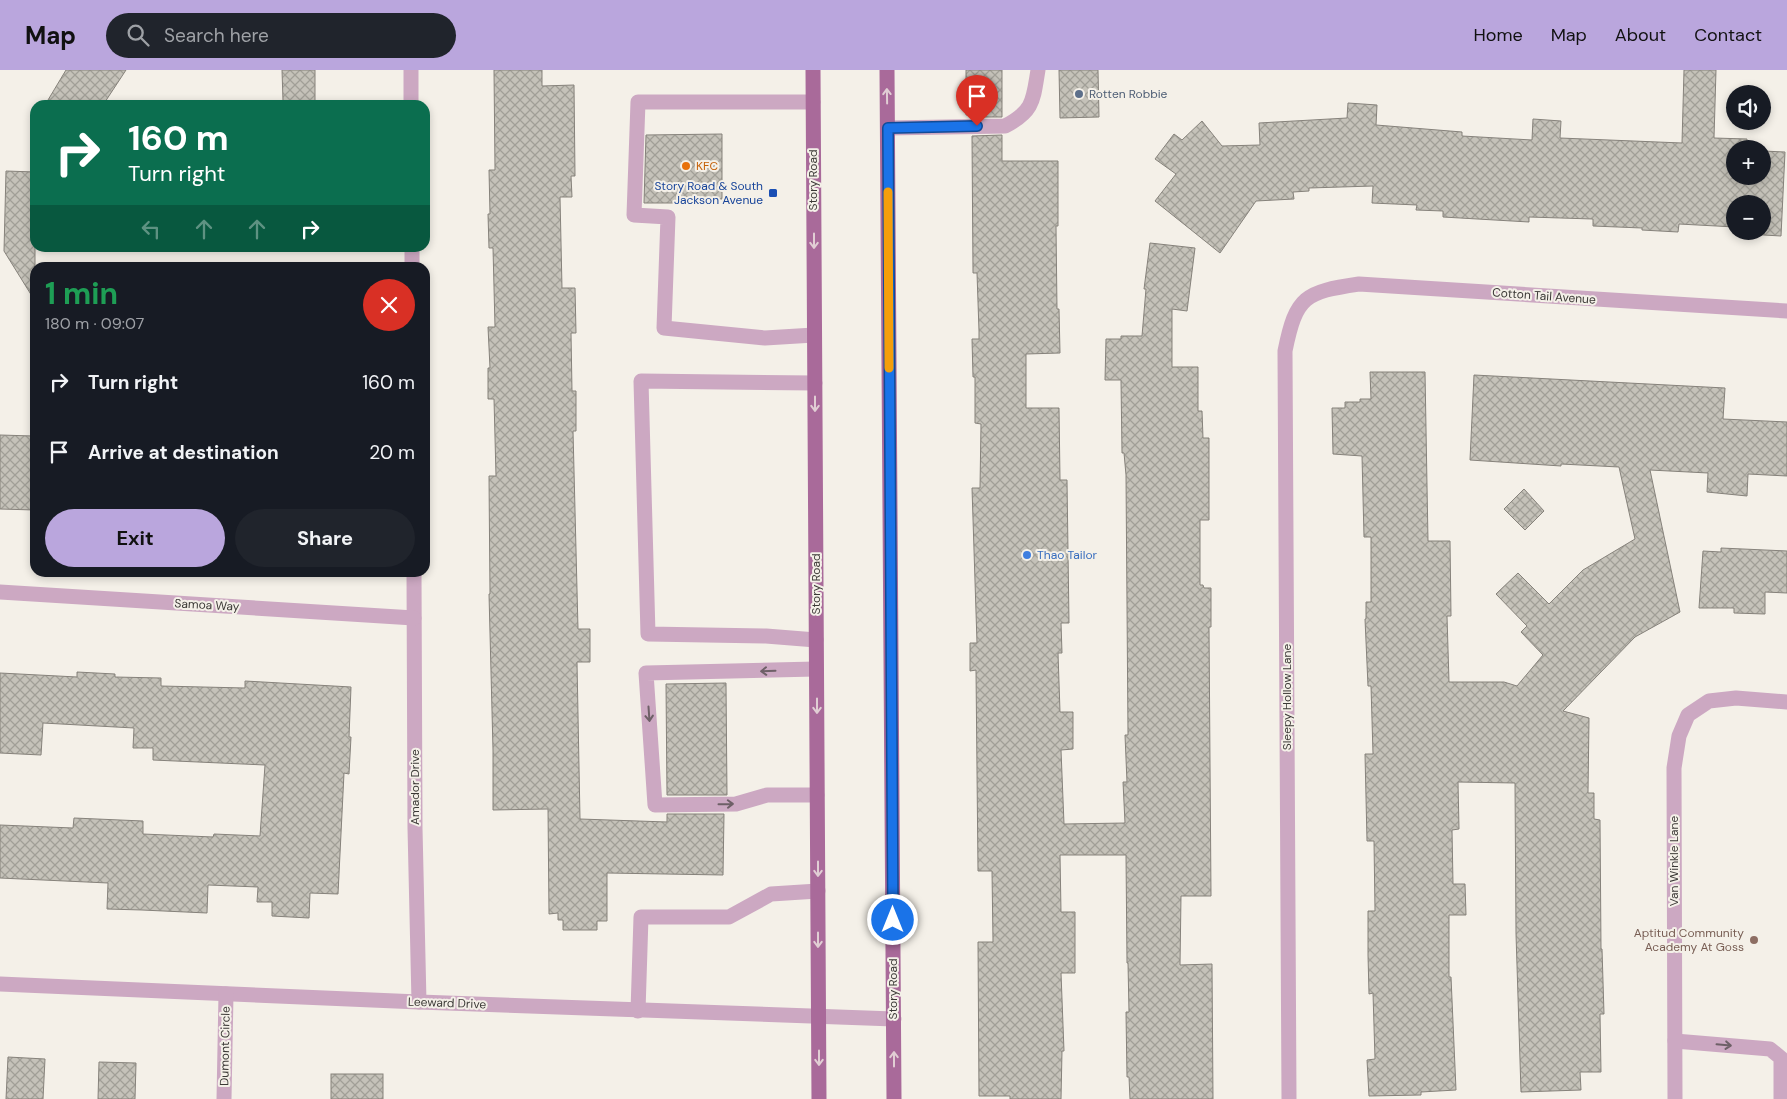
<!DOCTYPE html>
<meta charset="utf-8">
<style>
body{margin:0;font-family:"DM Sans",sans-serif;background:#20242c;color:#f1f3f6;height:100vh;display:flex;flex-direction:column;font-size:19px;white-space:nowrap}
*{box-sizing:border-box;margin:0}
p{font-size:16px;color:#9ea1a6}
.icon{flex:none;width:28px;height:28px;fill:none;stroke:currentColor;stroke-width:2;stroke-linecap:round;stroke-linejoin:round}
.map{position:relative;flex:1;overflow:hidden}
.panel{position:absolute;left:30px;top:192px;width:400px;height:315px;display:flex;flex-direction:column;background:#171b24;border-radius:15px;box-shadow:0 2px 8px #0003}
.panel>*{flex:none}
.guide{position:absolute;left:30px;top:30px;width:400px;height:152px;border-radius:15px;box-shadow:0 2px 8px #0003;background:#0b6e4f;color:#fff;overflow:hidden}
.controls{position:absolute;left:1726px;top:15px;display:grid;gap:10px}
.controls a{display:grid;place-items:center;width:45px;height:45px;border-radius:50%;background:#171b24;box-shadow:0 2px 8px #0003;font-size:25px}
.pin{position:absolute;display:grid;place-items:center;width:42px;height:42px;color:#fff;margin:-51px -21px;border-radius:50% 50% 50% 0;rotate:-45deg;box-shadow:0 0 5px #0007}
.pin .icon{rotate:45deg}
.me{position:absolute;width:55px;margin:-28px;rotate:0deg;stroke-linejoin:round;filter:drop-shadow(0 0 4px #0008)}
.turn{display:flex;align-items:center;gap:18px;height:105px;padding:0 15px;font-size:22px}
.turn .icon{width:65px;height:65px;stroke-width:2.5}
.turn b{display:block;font-size:35px;line-height:42px}
.lanes{display:flex;align-items:center;height:48px;padding:0 15px;background:#0003;justify-content:center;gap:25px;direction:ltr}
.lanes .off{opacity:.35}
.round{display:grid;place-items:center;flex:none;width:52px;height:52px;border-radius:26px;background:#20242c}
.summary{display:flex;align-items:center;justify-content:space-between;height:85px;padding:0 15px}
h1{font-size:30px;font-weight:700;line-height:38px;color:#1e9e55}
.primary-button{display:flex;gap:10px;margin-top:auto;padding:10px 15px}
.primary-button a{flex:1;height:58px;border-radius:30px;background:#baa6dd;color:#111;font-size:20px;font-weight:700;line-height:58px;text-align:center}
.primary-button a+a{background:#20242c;color:#f1f3f6}
ul{padding:0;list-style:none}
li{display:flex;align-items:center;gap:15px;height:70px;padding:0 15px}
li div{flex:1}
li b{display:block;font-size:19px}
li em{font-style:normal}
header{display:flex;align-items:center;gap:30px;box-sizing:border-box;height:70px;padding:0 25px;background:#baa6dd;color:#111}
header strong{font-size:24px}
nav{display:flex;gap:28px;margin-inline-start:auto;font-size:18px}
.search{width:350px;height:45px;background:#20242c;display:flex;align-items:center;gap:12px;box-sizing:border-box;padding:0 18px;border-radius:28px;color:#9ea1a6;font-size:19px}
.map>svg:first-child{display:block}
.building{fill:url(#building-cross-hatch);stroke:#86827b}
.lines{fill:none;stroke-linecap:round;stroke-linejoin:round}
.minor{stroke:#cca8c2;stroke-width:15}
.major{stroke:#a96a9a;stroke-width:15}
.oneway{stroke:#e1ced4}
.oneway2{stroke:#6e6067}
.route-casing{stroke:#114b97;stroke-width:12}
.route{stroke:#1a73e8;stroke-width:9}
.slow{stroke:#f59e0b;stroke-width:9}
.service-dot{fill:#5c6f8a;stroke:#f4f0e8;stroke-width:2}
.food-dot{fill:#e8710a;stroke:#f4f0e8;stroke-width:2}
.transit-dot{fill:#1a4fb4;stroke:#f4f0e8;stroke-width:2}
.shop-dot{fill:#3f7fe0;stroke:#f4f0e8;stroke-width:2}
.education-dot{fill:#8d6e63;stroke:#f4f0e8;stroke-width:2}
.labels{text-anchor:middle;stroke-width:4;stroke-linejoin:round;paint-order:stroke}
.service-label{font-size:12px;fill:#4e5e75;stroke:#f4f0e8;text-anchor:start}
.food-label{font-size:12px;fill:#c56008;stroke:#f4f0e8;text-anchor:start}
.street-label{font-size:12px;fill:#3b3936;stroke:#f4f0e8}
.transit-label{font-size:12px;fill:#164399;stroke:#f4f0e8;text-anchor:end}
.shop-label{font-size:12px;fill:#366cbe;stroke:#f4f0e8;text-anchor:start}
.education-label{font-size:12px;fill:#785e54;stroke:#f4f0e8;text-anchor:end}
</style>
<header>
<strong>Map</strong>
<div class="search"><svg class="icon" aria-label="search" viewBox="0 0 24 24"><circle cx="10" cy="10" r="6"/><path d="M15 15l6 6"/></svg>Search here</div>
<nav><a>Home</a><a>Map</a><a>About</a><a>Contact</a></nav>
</header>
<div class="map">
<svg width="1787" height="1029" viewBox="0 0 1787 1029">
<defs>
<pattern id="building-cross-hatch" width="8" height="8" patternUnits="userSpaceOnUse" patternTransform="scale(1.25)"><rect width="8" height="8" fill="#c5c2b9"/><path d="M0 0l8 8M0 8l8-8" fill="none" stroke="#a19f97"/></pattern>
</defs>
<rect width="100%" height="100%" fill="#f4f0e8"/>
<g class="building">
<path d="M66 0H126L103 35H45Z"/>
<path d="M282 0H315V31H283Z"/>
<path d="M494 0H542V16L574 15 575 106H571L572 127H560L562 218H575L576 263H571L572 321H576V361H573L578 559H590V592H577L580 749 667 752V744H724L723 805 607 803V851H597V860H563V850H558V843L549 844 548 739 493 740V680L489 524H490L489 406H496L494 329H488V298H490L488 257H495L493 178H489L488 144H490L489 100H495Z"/>
<path d="M966 0H1002V47H972V45H966Z"/>
<path d="M1059 0H1098L1099 47 1060 48Z"/>
<path d="M1684 0H1716L1714 68 1747 69V79H1735V106H1762V81L1785 82 1781 166 1746 164V161H1762V134H1735V157L1679 154 1678 162 1642 160V158L1593 156V149L1529 147V152L1443 147V141L1416 140 1417 135 1372 133 1373 116 1309 118V121L1293 122 1294 129 1256 131 1220 183 1155 131 1176 104 1155 89 1174 64 1182 70 1202 51 1222 76 1260 75 1259 53 1347 48 1348 33 1377 35 1376 55 1462 62V66L1532 70 1533 49 1561 51 1560 68 1682 73Z"/>
<path d="M722 64V129H697V133H644L646 65Z"/>
<path d="M1002 65V91H1058V156H1056L1057 239H1059L1060 283 1026 284V338H1059L1060 410H1067L1069 553H1061L1062 583H1058L1060 642H1073V679L1061 680 1064 754 1125 753 1123 712H1127L1125 665H1128L1126 405 1124 383H1122L1121 310H1105L1106 269H1121V266H1142L1146 219H1144L1150 173 1195 178 1187 241 1172 239V297H1198V341H1202L1203 368H1209V450H1200V515H1203L1204 518H1211V557H1209L1211 826H1181L1180 895 1212 894 1213 1029H1130L1129 1007H1127L1126 942H1129L1128 893H1127L1126 785H1060L1061 842H1075V903H1061L1064 981H1062L1061 1029H1010V1026H979L978 872H993L992 801H978L976 600 970 601V573H977L972 418H980L981 354 975 353V307H973L972 269H979V261L977 203H973L972 66Z"/>
<path d="M6 101 35 102V231L4 181Z"/>
<path d="M1370 302H1425L1428 471H1450L1451 546H1447L1449 612H1504L1517 616 1543 585 1521 562 1527 556 1496 524 1518 503 1549 534 1583 500 1635 469 1619 397 1561 394V396L1470 390 1474 305 1725 318 1723 349 1787 352V406L1748 404 1747 426 1707 422 1708 403 1650 400 1680 542 1635 567 1563 641 1589 648 1588 723H1594V749L1600 750 1601 879H1602L1604 944H1600L1601 1002H1580L1581 1020 1521 1022 1516 864 1515 713 1458 712 1459 759 1452 760 1453 814H1465L1466 845H1449V907H1451L1456 1020 1421 1022V1025L1369 1026 1367 990 1375 989 1373 923 1369 924 1368 885V841H1375L1374 771H1367L1365 684H1373L1371 616H1368L1365 549H1366V532H1371V467H1364L1362 386 1333 384 1332 338H1345V332H1360V329H1371Z"/>
<path d="M0 365 33 366 32 396H35V440L0 439Z"/>
<path d="M1524 419 1544 441 1525 460 1504 439Z"/>
<path d="M1721 478 1787 481V523L1765 522V544L1734 543V538H1699L1703 481 1721 482Z"/>
<path d="M77 602 115 604V607L161 608V616L245 618V611L351 617 349 667H351L349 704 344 703 338 824 310 823 309 848 272 846V832H257L258 817 208 815 207 843 142 840 107 839 108 813 0 808V755L73 758 74 748 143 751V764L213 767 214 764 260 766 265 695 153 690V678H133L134 658 43 653 41 685 0 683V603L77 607Z"/>
<path d="M726 613 727 725H667L666 614Z"/>
<path d="M8 987 45 989 43 1029H6Z"/>
<path d="M99 992 136 993 135 1029H98Z"/>
<rect x="331" y="1004" width="52" height="25"/>
</g>
<g class="lines">
<g class="minor">
<path d="M411 0V35"/>
<path d="M813 32H638L634 145 668 147 664 258 765 268 814 265"/>
<path d="M888 58 1005 56C1034 41 1033 30 1038 0"/>
<path d="M412 178V198"/>
<path d="M815 313 641 311 648 564 766 566 816 570"/>
<path d="M414 502 415 758 419 932"/>
<path d="M0 522 414 548"/>
<path d="M816 599 646 603 655 735 736 734 767 725H817"/>
<path d="M0 914 419 932 894 949"/>
<path d="M638 941 641 847H729L771 824 818 821"/>
<path d="M1675 971 1770 979 1781 988V1029"/>
<path d="M224 1029 226 924"/>
<path d="M1289 1029 1285 281C1296 226 1305 222 1359 214L1787 241"/>
<path d="M1675 1029 1674 698 1679 666 1688 645 1709 631 1736 628 1787 632"/>
</g>
<g class="major">
<path d="M813 0 819 1029"/>
<path d="M887 0 894 1029"/>
</g>
</g>
<defs><path id="oneway-shaft" d="M-6 0H5M1.5-3L5.5 0L1.5 3" fill="none" stroke-width="1.6" stroke-linecap="round" stroke-linejoin="round" transform="scale(1.25)"/></defs>
<g class="oneway">
<use href="#oneway-shaft" transform="translate(887 26) rotate(-91)"/>
<use href="#oneway-shaft" transform="translate(814 171) rotate(90)"/>
<use href="#oneway-shaft" transform="translate(815 334) rotate(90)"/>
<use href="#oneway-shaft" transform="translate(817 636) rotate(90)"/>
<use href="#oneway-shaft" transform="translate(818 799) rotate(90)"/>
<use href="#oneway-shaft" transform="translate(818 870) rotate(90)"/>
<use href="#oneway-shaft" transform="translate(819 988) rotate(90)"/>
<use href="#oneway-shaft" transform="translate(894 989) rotate(-90)"/>
</g>
<g class="oneway2">
<use href="#oneway-shaft" transform="translate(768 601) rotate(178)"/>
<use href="#oneway-shaft" transform="translate(649 644) rotate(86)"/>
<use href="#oneway-shaft" transform="translate(726 734) rotate(-1)"/>
<use href="#oneway-shaft" transform="translate(1724 975) rotate(5)"/>
</g>
<g class="lines">
<defs>
<path id="route" d="M893 850 888 58 977 56"/>
</defs>
<use href="#route" class="route-casing"/>
<use href="#route" class="route"/>
<path class="slow" d="M888 122 889 298"/>
</g>
<circle class="service-dot" cx="1079" cy="24" r="5"/>
<circle class="food-dot" cx="686" cy="96" r="5"/>
<rect class="transit-dot" x="768" y="118" width="10" height="10" rx="2.5"/>
<circle class="shop-dot" cx="1027" cy="485" r="5"/>
<circle class="education-dot" cx="1754" cy="870" r="5"/>
<g class="labels">
<g class="service-label">
<text x="1089" y="28">Rotten Robbie</text>
</g>
<g class="food-label">
<text x="696" y="100">KFC</text>
</g>
<g class="street-label">
<text transform="translate(813 110) rotate(-90)" y="4">Story Road</text>
<text transform="translate(1544 226) rotate(4)" y="4">Cotton Tail Avenue</text>
<text transform="translate(816 514) rotate(-90)" y="4">Story Road</text>
<text transform="translate(207 535) rotate(3)" y="4">Samoa Way</text>
<text transform="translate(1287 627) rotate(-90)" y="4">Sleepy Hollow Lane</text>
<text transform="translate(415 717) rotate(-90)" y="4">Amador Drive</text>
<text transform="translate(1674 791) rotate(-90)" y="4">Van Winkle Lane</text>
<text transform="translate(893 919) rotate(-90)" y="4">Story Road</text>
<text transform="translate(447 933) rotate(2)" y="4">Leeward Drive</text>
<text transform="translate(225 976) rotate(-89)" y="4">Dumont Circle</text>
</g>
<g class="transit-label">
<text x="763" y="120">Story Road &amp; South<tspan x="763" dy="14">Jackson Avenue</tspan></text>
</g>
<g class="shop-label">
<text x="1037" y="489">Thao Tailor</text>
</g>
<g class="education-label">
<text x="1744" y="867">Aptitud Community<tspan x="1744" dy="14">Academy At Goss</tspan></text>
</g>
</g>
</svg>
<div class="controls">
<a><svg class="icon" aria-label="sound" viewBox="0 0 24 24"><path d="M4 9h4l5-4v14l-5-4H4zM17 9q2 3 0 6"/></svg></a>
<a>+</a>
<a>−</a>
</div>
<div class="pin" style="left:977px;top:56px;background:#d93025"><svg class="icon" aria-label="arrive" viewBox="0 0 24 24"><path d="M6 21V4h12l-3 4 3 4H6"/></svg></div>
<svg class="me" style="left:893px;top:850px" viewBox="-20 -20 40 40"><circle r="17" fill="#1a73e8" stroke="#fff" stroke-width="3"/><path d="M0-11L8 9 0 5-8 9z" fill="#fff"/></svg>
<div class="guide">
<div class="turn"><svg class="icon" aria-label="right" viewBox="0 0 24 24"><path d="M7 20v-9h11M14 6l5 5-5 5"/></svg><div><b>160 m</b>Turn right</div></div>
<div class="lanes"><svg class="icon off" aria-label="left" viewBox="0 0 24 24"><path d="M17 20v-9H6M10 6l-5 5 5 5"/></svg><svg class="icon off" aria-label="ahead" viewBox="0 0 24 24"><path d="M12 20V5M6 11l6-6 6 6"/></svg><svg class="icon off" aria-label="ahead" viewBox="0 0 24 24"><path d="M12 20V5M6 11l6-6 6 6"/></svg><svg class="icon" aria-label="right" viewBox="0 0 24 24"><path d="M7 20v-9h11M14 6l5 5-5 5"/></svg></div>
</div>
<section class="panel">
<div class="summary"><div><h1>1 min</h1><p>180 m · 09:07</p></div><a class="round" style="background:#d93025;color:#fff"><svg class="icon" aria-label="close" viewBox="0 0 24 24"><path d="M6 6l12 12M18 6L6 18"/></svg></a></div>
<ul>
<li><svg class="icon" aria-label="right" viewBox="0 0 24 24"><path d="M7 20v-9h11M14 6l5 5-5 5"/></svg><div><b>Turn right</b></div><em>160 m</em></li>
<li><svg class="icon" aria-label="arrive" viewBox="0 0 24 24"><path d="M6 21V4h12l-3 4 3 4H6"/></svg><div><b>Arrive at destination</b></div><em>20 m</em></li>
</ul>
<div class="primary-button"><a>Exit</a><a>Share</a></div>
</section>
</div>
